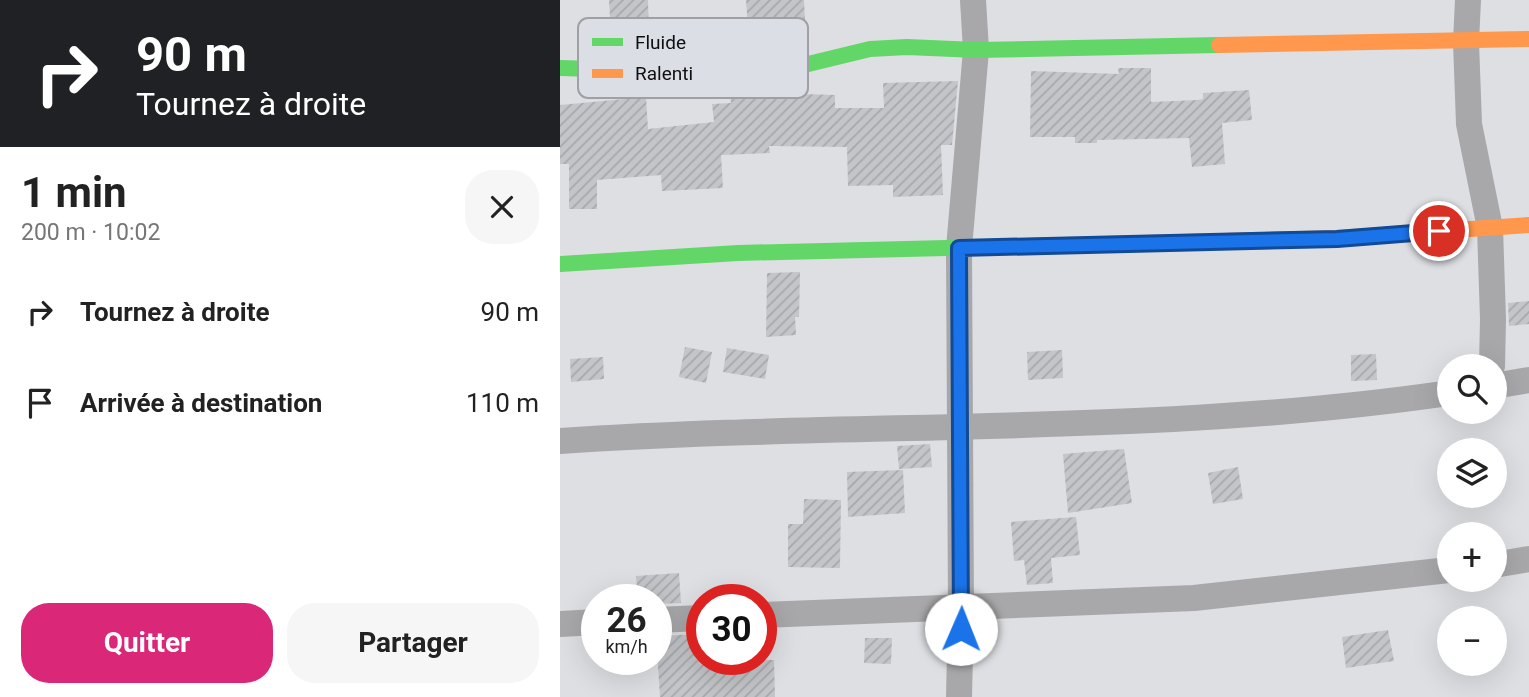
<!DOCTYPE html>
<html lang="fr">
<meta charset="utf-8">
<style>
body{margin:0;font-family:Roboto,sans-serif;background:#f6f6f6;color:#222;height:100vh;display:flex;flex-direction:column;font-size:26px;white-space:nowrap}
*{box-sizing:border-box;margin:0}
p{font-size:23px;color:#767676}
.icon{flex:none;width:38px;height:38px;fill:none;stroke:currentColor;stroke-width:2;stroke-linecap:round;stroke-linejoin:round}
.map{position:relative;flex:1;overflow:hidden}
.side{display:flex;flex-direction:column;background:#fff;width:560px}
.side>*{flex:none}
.guide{background:#202124;color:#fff;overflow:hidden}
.controls{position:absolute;left:877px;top:354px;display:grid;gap:14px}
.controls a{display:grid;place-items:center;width:70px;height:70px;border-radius:50%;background:#fff;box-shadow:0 7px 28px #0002;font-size:35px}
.speed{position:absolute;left:21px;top:584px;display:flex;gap:14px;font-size:35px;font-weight:700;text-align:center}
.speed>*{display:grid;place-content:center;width:91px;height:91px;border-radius:50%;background:#fff;box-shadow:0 7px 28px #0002;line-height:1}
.speed small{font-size:18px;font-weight:400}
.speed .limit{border:10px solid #d22;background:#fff;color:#111}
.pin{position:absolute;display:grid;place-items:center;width:60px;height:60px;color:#fff;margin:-30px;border:4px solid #fff;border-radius:50%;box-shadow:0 2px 7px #0007}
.me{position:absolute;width:77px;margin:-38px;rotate:1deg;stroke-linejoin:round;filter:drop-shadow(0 0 5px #0008)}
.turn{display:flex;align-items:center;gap:24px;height:147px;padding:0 21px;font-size:32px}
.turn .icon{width:91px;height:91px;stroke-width:2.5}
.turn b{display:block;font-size:49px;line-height:60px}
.round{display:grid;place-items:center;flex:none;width:74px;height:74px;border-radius:28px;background:#f6f6f6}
.overview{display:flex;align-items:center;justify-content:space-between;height:119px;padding:0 21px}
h1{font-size:42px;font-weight:700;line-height:52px}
.button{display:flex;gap:14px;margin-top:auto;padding:14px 21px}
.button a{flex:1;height:80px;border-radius:28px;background:#db2777;color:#fff;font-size:28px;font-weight:700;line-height:80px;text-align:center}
.button a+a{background:#f6f6f6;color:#222}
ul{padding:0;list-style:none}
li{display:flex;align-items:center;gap:21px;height:91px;padding:0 21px}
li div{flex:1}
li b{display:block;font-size:26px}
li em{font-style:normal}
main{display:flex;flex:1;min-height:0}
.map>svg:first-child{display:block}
.building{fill:url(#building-hatch)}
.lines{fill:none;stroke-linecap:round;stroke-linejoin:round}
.street{stroke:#a8a8aa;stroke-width:26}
.fast{stroke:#63d668;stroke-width:16}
.slow{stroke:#ff974d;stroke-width:16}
.route-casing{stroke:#114b97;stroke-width:18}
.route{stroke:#1a73e8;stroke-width:12}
.key{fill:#dcdee5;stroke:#9ea0a6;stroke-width:2}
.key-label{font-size:19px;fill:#0f0f12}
</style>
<main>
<section class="side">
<div class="guide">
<div class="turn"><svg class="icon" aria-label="right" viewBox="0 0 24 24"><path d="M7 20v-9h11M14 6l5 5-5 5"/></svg><div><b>90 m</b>Tournez à droite</div></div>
</div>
<div class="overview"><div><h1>1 min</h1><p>200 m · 10:02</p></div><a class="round"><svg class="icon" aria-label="close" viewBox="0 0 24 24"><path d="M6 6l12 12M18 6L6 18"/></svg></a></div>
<ul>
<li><svg class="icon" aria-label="right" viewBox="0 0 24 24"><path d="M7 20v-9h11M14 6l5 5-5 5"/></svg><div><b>Tournez à droite</b></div><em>90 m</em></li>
<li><svg class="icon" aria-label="arrive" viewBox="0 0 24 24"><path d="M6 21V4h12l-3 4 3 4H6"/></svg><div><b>Arrivée à destination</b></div><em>110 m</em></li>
</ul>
<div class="button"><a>Quitter</a><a>Partager</a></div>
</section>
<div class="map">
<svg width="969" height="697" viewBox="0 0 969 697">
<defs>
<pattern id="building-hatch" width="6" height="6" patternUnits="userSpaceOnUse" patternTransform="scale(1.75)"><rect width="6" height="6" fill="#c4c5c8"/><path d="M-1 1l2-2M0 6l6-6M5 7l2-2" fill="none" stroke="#a7a8ab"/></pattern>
</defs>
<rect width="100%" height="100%" fill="#dedfe3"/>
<g class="building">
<path d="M49 0H88L89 33 51 35Z"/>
<path d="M186 0H244L245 23 188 27Z"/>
<path d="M558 68H591V102L638 100 643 99V93L689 90 692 120 662 123 665 164 632 167 629 138 537 140V143H515V137H470L471 71 559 74Z"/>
<path d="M398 81 392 145H381L383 195 333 197V185L288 186 287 147 209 146 210 153 161 155 163 188 102 191 101 175 37 180V209H9V164H0V105L86 97 88 129 154 122 152 104 171 103 170 94 207 95 243 89V94L275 95V108H324L323 83Z"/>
<path d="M240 272 239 317H235L236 335 206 337 207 273Z"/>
<path d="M969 301V324L949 326 948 303Z"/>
<path d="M125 347 152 352 146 383 119 377Z"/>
<path d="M167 348 209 355 205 379 163 372Z"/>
<path d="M502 350 503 378 468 380 467 352Z"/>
<path d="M816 354 817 380 791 381V355Z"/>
<path d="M43 357 44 379 11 382 10 359Z"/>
<path d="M370 444 372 467 339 469 337 446Z"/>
<path d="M564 449 572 503 508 513 503 454Z"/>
<path d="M678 467 683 499 653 504 648 473Z"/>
<path d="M343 470 345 513 288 517 287 472Z"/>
<path d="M244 499 281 500 280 568 228 567V524H243Z"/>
<path d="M516 517 520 555 491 558 493 583 467 585 464 560 454 561 451 522Z"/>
<path d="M119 573 121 603 96 604V600H78L76 576Z"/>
<path d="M828 630 834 661 786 668 782 637Z"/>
<path d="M142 634V660H214L215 697H100L96 636Z"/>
<path d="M305 638H332L331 664 304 663Z"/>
</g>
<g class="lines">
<g class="street">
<path d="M908 0 906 42 909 124 930 228 933 319 932 366"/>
<path d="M934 386 969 380"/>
<path d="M0 441C296 421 595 436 889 393"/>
<path d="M934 565 969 559"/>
<path d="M201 615 634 598 889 570"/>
<path d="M96 620 142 618"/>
<path d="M0 624 37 622"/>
<path d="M399 697 401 607 399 248 416 50 413 0"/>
</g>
<g class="fast">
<path d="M0 68 207 74 310 49 347 47 416 50 659 45"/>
<path d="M0 264 178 253 466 246"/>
</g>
<g class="slow">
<path d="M659 45 969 39"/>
<path d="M466 246 777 238 969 225"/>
</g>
</g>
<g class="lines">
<defs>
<path id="route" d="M401 629 399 248 777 239 879 231"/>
</defs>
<use href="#route" class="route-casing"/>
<use href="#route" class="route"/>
</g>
<rect x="18" y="18" width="230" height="80" rx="10" class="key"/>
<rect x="32" y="38" width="31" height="8" fill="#63d668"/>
<rect x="32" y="69" width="31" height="9" fill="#ff974d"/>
<g class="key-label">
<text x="75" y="49">Fluide</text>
<text x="75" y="80">Ralenti</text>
</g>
</svg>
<div class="controls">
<a><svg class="icon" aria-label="search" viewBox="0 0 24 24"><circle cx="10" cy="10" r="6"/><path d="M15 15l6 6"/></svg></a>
<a><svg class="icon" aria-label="layers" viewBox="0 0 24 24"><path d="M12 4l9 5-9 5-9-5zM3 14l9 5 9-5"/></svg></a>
<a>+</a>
<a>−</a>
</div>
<div class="speed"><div>26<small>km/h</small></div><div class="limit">30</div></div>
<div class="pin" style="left:879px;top:231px;background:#d93025"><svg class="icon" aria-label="arrive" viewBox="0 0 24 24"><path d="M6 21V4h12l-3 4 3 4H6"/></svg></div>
<svg class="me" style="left:401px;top:629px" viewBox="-20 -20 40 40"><circle r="19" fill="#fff"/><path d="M0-13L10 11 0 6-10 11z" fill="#1a73e8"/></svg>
</div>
</main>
